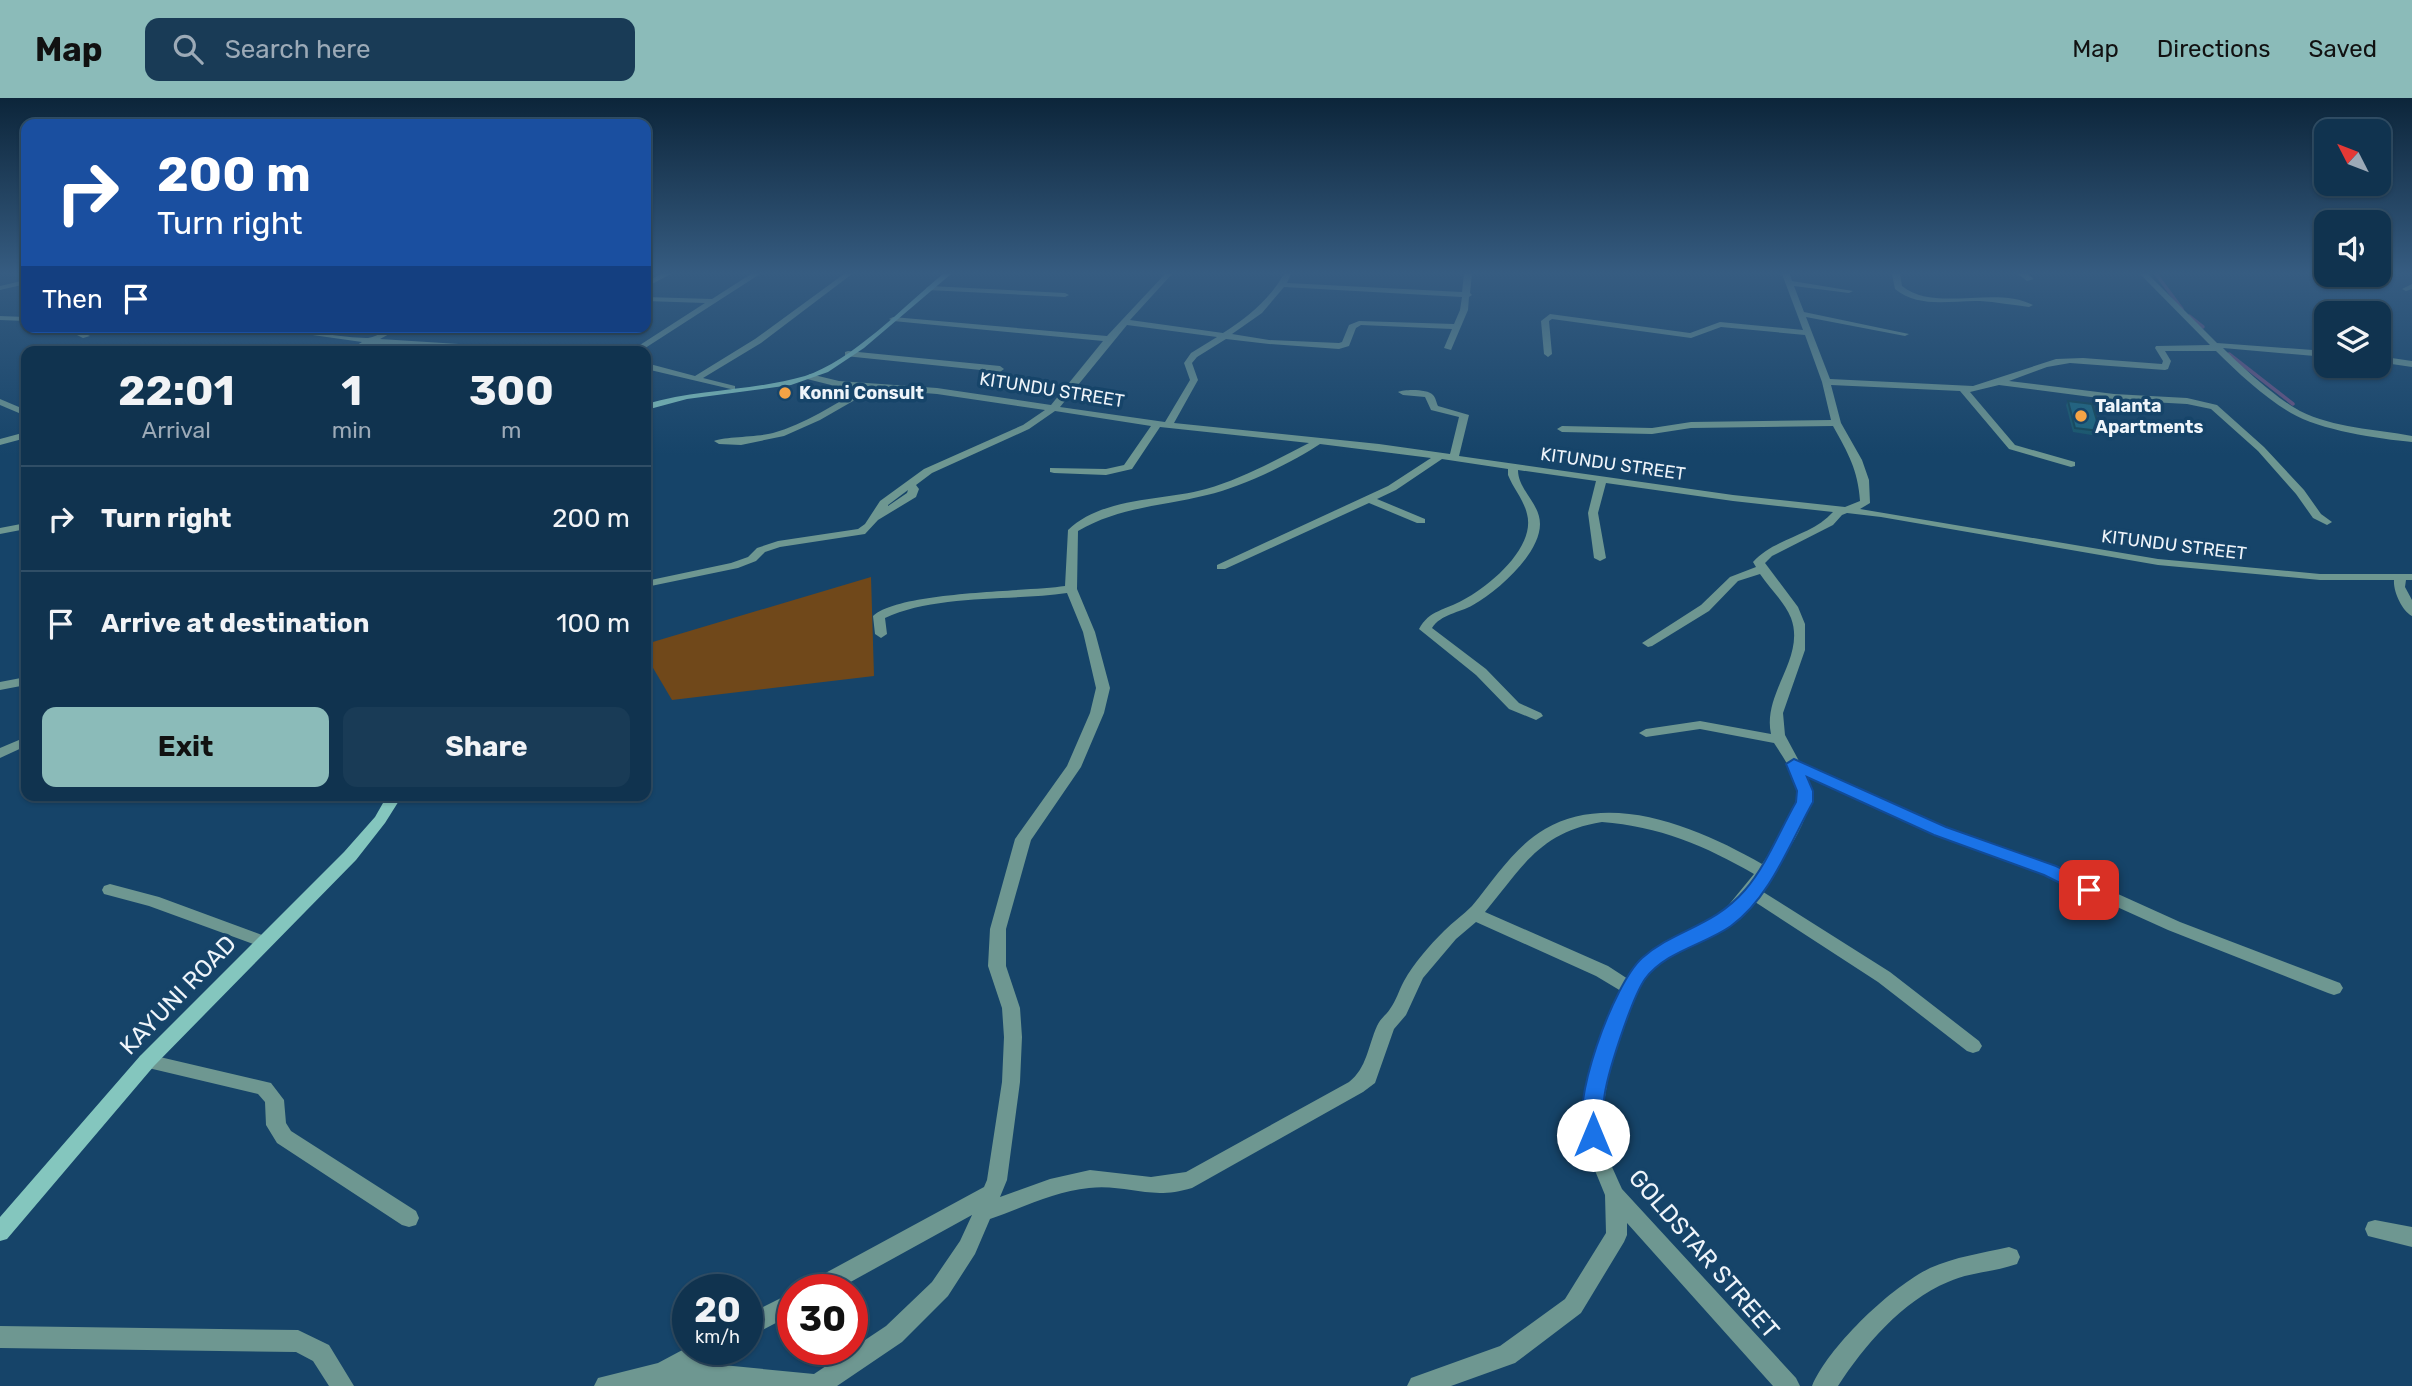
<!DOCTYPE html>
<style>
body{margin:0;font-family:Rubik,sans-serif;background:#193b56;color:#f1f3f6;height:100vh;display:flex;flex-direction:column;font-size:26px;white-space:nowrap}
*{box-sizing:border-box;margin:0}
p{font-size:23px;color:#9caab7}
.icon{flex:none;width:38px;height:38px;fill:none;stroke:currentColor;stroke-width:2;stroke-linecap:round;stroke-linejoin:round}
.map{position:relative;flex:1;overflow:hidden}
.drawer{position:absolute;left:21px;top:248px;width:630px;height:455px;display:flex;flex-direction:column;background:#10334f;border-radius:14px;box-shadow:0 2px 5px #0004,0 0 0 2px #304e66}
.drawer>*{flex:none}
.guide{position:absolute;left:21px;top:21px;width:630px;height:214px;border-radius:14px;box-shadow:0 2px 5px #0004,0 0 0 2px #304e66;background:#1a4fa0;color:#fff;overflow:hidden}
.needle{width:46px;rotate:312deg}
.fabs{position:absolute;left:2314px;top:21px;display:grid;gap:14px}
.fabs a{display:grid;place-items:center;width:77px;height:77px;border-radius:14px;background:#10334f;box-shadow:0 2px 5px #0004,0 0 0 2px #304e66;font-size:35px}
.speed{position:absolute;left:672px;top:1176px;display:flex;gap:14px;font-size:35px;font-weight:700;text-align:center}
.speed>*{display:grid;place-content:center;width:91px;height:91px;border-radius:50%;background:#10334f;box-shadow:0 2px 5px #0004,0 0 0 2px #304e66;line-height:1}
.speed small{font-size:18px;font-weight:400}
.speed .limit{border:10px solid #d22;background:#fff;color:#111}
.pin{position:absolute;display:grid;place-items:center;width:60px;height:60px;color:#fff;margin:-30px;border-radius:14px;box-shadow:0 4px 10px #0006}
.me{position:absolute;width:77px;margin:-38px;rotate:0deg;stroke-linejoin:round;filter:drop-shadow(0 0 5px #0008)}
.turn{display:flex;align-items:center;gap:24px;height:147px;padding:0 21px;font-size:32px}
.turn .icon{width:91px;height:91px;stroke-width:2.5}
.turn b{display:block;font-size:49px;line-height:60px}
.then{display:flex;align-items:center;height:66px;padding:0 21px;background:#0003;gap:14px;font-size:26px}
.eta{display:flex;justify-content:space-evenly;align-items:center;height:119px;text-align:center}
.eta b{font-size:42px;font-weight:700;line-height:49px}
.button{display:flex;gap:14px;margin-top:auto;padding:14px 21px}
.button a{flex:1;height:80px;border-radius:14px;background:#8bbbb9;color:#111;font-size:28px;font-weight:700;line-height:80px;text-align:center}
.button a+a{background:#193b56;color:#f1f3f6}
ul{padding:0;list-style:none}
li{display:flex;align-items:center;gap:21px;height:105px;padding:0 21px;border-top:2px solid #304e66}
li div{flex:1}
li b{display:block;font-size:26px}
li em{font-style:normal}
header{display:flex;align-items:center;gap:42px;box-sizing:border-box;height:98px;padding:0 35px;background:#8bbbb9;color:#111}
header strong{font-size:33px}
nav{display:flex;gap:38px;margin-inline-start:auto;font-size:24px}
.search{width:490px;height:63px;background:#193b56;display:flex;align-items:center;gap:18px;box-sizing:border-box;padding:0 24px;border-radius:14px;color:#9caab7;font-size:26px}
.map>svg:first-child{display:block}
.green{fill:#70481a}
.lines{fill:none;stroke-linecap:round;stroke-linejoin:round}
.stream{stroke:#6b5282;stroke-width:3.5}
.street{fill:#6e9791;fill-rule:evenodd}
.secondary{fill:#84c6be;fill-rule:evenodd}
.wall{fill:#19586e}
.building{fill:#1d6680;stroke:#14475a;stroke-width:2}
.route{fill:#1a73e8;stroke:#114b97;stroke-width:2}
.poi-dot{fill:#f5a345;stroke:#164469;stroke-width:2.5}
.labels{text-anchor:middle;stroke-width:7;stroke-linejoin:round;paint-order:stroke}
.far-street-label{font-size:18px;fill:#eef4fa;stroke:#164469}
.far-poi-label{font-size:18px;font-weight:bold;fill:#eef4fa;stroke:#164469;text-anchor:start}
.near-street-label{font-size:24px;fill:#eef4fa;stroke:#164469}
</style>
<header>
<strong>Map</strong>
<div class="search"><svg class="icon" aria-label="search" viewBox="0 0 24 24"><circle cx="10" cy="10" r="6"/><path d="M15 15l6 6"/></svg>Search here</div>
<nav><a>Map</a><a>Directions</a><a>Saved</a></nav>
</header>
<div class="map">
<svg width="2412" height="1288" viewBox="0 0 2412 1288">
<rect width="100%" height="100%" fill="#164469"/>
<path class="green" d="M871 479 874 578 672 602 646 558V546Z"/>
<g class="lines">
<g class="stream">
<path d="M2156 176 2182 211"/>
<path d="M2189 218 2203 229"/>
<path d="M2229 256 2293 306"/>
</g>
<g class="street">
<path d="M661 176H671L646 189V184Z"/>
<path d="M751 176H760L639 254H629L705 205 646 203V199L712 201Z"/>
<path d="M844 176H852L761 245 703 280 735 288V292L646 271V265L695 278 755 241Z"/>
<path d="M1165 176H1172L1130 222 1223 235C1248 219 1269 202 1284 176H1291L1287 185 1462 194 1464 176H1472L1470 195 1472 197 1469 199 1468 212 1451 252 1444 250 1452 231 1361 227 1356 230 1349 248 1339 251 1269 246 1226 241 1197 259 1192 265 1198 282 1174 325 1379 346 1450 356 1459 319 1431 312 1425 299 1403 297 1398 294C1405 291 1428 291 1433 297 1436 300 1436 304 1438 308L1469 317 1459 358 1733 397 1845 409 1860 403C1858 372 1848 355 1833 328L1691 330 1652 336 1562 334 1557 331 1562 328 1652 330 1691 324 1831 322 1822 284 1805 237 1721 229 1691 240 1552 221 1549 223 1552 256 1548 259 1544 256 1541 223 1550 216 1690 235 1720 224 1803 232 1782 176H1790L1792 183 1853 193 1849 195 1794 188 1804 214 1909 236 1905 238 1806 219 1830 281 1973 288 2056 261 2083 260 2162 266 2163 263 2155 250 2156 248 2210 247 2140 176H2148L2217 245 2326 253V259L2223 250C2241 268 2277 301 2300 313 2334 330 2375 331 2412 338V344C2379 341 2319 332 2291 315 2264 299 2238 275 2216 253H2165L2171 263 2168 271 2165 272 2070 265 2047 269 2009 283 2114 296 2187 300 2217 307 2264 349 2304 392 2321 416 2332 424 2327 427 2313 420 2296 396 2258 353 2211 311 2187 306 2114 302 1999 287 1970 294 2015 347 2075 364V368L2071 369 2009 351 1960 293 1831 287 1841 325 1862 362 1869 382 1870 405 1860 411 2158 461 2320 476H2412V482H2406L2405 489 2412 502V518C2402 513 2393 493 2394 482H2320L2158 467 1881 419 1847 415 1842 417 1833 427 1772 458 1765 465 1798 509 1805 526V552L1783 615 1785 637 1799 663 1945 729 2056 768 2180 824 2340 885 2343 890 2340 895 2334 897 2328 895 2168 832 2044 776 1935 737 1807 678C1822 713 1780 764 1760 792L1890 874 1979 943 1982 948 1979 953 1973 955 1967 953 1878 884 1752 802C1745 812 1737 823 1727 830 1705 845 1676 850 1656 868 1625 898 1600 992 1603 1035 1604 1054 1614 1073 1622 1091L1796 1280 1800 1288H1773L1627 1125V1137L1624 1144 1581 1215 1515 1265 1451 1288H1407L1411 1280 1500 1248 1565 1201 1606 1135 1605 1097 1587 1053 1583 1019 1586 997 1599 946 1621 893 1596 878 1476 824 1456 841 1423 880 1406 917 1394 931 1375 985 1363 994 1192 1090C1149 1103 1129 1086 1089 1090 1055 1093 1022 1110 990 1121L975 1156 948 1198 902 1244 837 1288H594L598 1280 658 1265 688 1249V1251H717L714 1259 702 1265 814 1276 886 1228 932 1184 960 1143 972 1117 836 1192H804L807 1185 984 1089 987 1082 1002 984 1004 939 1002 910 988 868 990 831 1015 741 1067 668 1090 615 1096 590 1083 534 1067 495C1012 503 935 496 885 520L887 536 881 540 875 536 873 518C900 493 1024 494 1065 488L1068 432C1102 399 1162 403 1206 391 1242 381 1276 362 1309 345L1160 329 1132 371 1106 377 1054 375 1050 374V370L1106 371 1124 367 1151 328 1055 313 1029 331 932 375 916 387 919 391 916 399 878 422 865 436 780 449 765 454 756 463 738 470 646 489V483L731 465 748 459 757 450 778 443 858 431 865 426 880 403 924 371 1023 327 1045 312 937 296 874 291 820 322 784 338 741 347 719 346 714 343C721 339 759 339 773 335 805 326 834 307 862 290L839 289 807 281 806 279 810 276 839 283 937 290 1051 307 1103 243 893 223 889 221 893 219 1107 238ZM1284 189 1462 199 1460 212 1454 226 1359 223 1349 227 1342 244 1339 245 1269 242 1232 236 1262 215ZM1127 227 1217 239 1191 255 1184 265 1190 282 1165 324 1060 309ZM1320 346 1431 360 1388 388 1217 467V471H1225L1369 405 1417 425H1425V421L1377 401 1396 392 1442 361 1508 371V377C1513 390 1524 402 1527 416 1536 449 1490 488 1463 502 1446 512 1429 512 1419 531L1476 577 1509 611 1536 622 1543 618 1541 615 1519 605 1486 571 1432 530C1441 516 1459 515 1473 507 1498 493 1540 456 1540 426 1540 405 1518 392 1518 372L1596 383 1588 415 1594 460 1600 463 1606 460 1598 415 1606 385 1733 403 1833 414C1812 438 1774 440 1753 464L1756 469 1730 479 1701 507 1642 545 1648 549 1652 548 1709 513 1738 483 1760 476C1770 491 1784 503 1791 520 1806 560 1762 595 1771 636L1700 623 1646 631 1639 635 1646 639 1700 631 1774 645C1781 656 1789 667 1794 680 1805 709 1778 743 1762 766 1701 731 1612 692 1545 731 1514 749 1494 782 1472 808 1463 817 1453 824 1444 833 1429 848 1414 865 1404 883 1399 892 1396 903 1390 911 1386 917 1380 921 1377 928 1368 948 1367 970 1349 984L1186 1074 1151 1079 1090 1072 1050 1081 1000 1099 1007 1082 1020 984 1022 939 1020 910 1006 868V831L1031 742 1081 669 1104 615 1110 590 1095 534 1077 491 1078 433C1119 409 1163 408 1207 397 1241 389 1292 365 1320 346ZM908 392 907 395 888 408V407ZM1602 724C1658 728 1706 748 1754 776L1718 820 1653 853 1644 860 1628 881 1608 868 1485 814C1522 770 1539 734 1602 724Z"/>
<path d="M1892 176H1900L1902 188C1935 215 1995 187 2033 207L2029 209C2013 207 1996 204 1980 203 1951 202 1920 211 1895 191Z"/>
<path d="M2018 176H2027L2034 181 2027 183Z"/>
<path d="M26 182V186L0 192V188Z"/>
<path d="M2412 186V191L2406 193 2402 191Z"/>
<path d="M930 188 1065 195 1069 197 1065 199 927 192 926 190Z"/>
<path d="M0 218 26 219V223L0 222Z"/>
<path d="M61 229H72L90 238 83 240Z"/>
<path d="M256 229C293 229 329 239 366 240 378 240 386 229 402 229L380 241 540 251 544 254H493L372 246 356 254H345L362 244Z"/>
<path d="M848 253 1000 268 1004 271 1000 274 845 258V254Z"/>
<path d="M2378 258 2412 263V269L2378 264Z"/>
<path d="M0 301 26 312V318L0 307Z"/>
<path d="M26 334V340L0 347V341Z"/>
<path d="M26 425V431L0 436V430Z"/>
<path d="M26 579V587L0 592V584Z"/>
<path d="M26 639V648L0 660V650Z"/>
<path d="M110 786 159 799 270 840 272 844 270 848 264 850 149 808 104 796 102 792 104 788Z"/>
<path d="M147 956 271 985 284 1002 286 1025 291 1033 416 1113 419 1120 416 1127 409 1129 402 1127 277 1045 266 1027 265 1004 258 996 140 968 138 963 140 958Z"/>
<path d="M2375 1122 2412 1129V1149L2368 1138 2365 1131 2368 1124Z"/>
<path d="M2009 1149 2017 1152 2020 1159 2017 1166C1994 1174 1970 1174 1948 1184 1902 1203 1864 1248 1838 1288H1812C1829 1248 1891 1189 1930 1170 1955 1159 1982 1155 2009 1149Z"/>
<path d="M793 1194V1216L747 1240V1217Z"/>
<path d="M0 1228 298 1232 329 1247 354 1288H329L313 1263 296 1254 0 1250Z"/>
</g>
<g class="secondary">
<path d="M943 176H951L864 250 828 274 791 287 687 301 646 312V306C698 291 753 293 805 278 852 263 904 208 943 176Z"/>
<path d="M387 698H402L385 725 356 762 154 968 7 1141 0 1143V1119L140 958 344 754 375 719Z"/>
</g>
</g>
<g class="wall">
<path d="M4 176H26V181Z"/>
<path d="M2068 303 2100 333 2098 338 2073 334 2066 307Z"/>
</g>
<g class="building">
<path d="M453 250 480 251 478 254H447Z"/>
<path d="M2068 303 2092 306 2100 333 2075 330Z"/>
</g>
<linearGradient id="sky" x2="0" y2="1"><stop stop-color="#0c253a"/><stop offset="0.49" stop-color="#365c81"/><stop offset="1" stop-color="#365c81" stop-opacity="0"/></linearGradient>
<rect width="2412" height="357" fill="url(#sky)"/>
<path class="route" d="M1794 661 1946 729 2056 768 2095 787 2098 792 2089 798 2082 796 2044 777 1934 737 1807 679 1813 693V704C1790 745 1770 800 1731 828 1704 847 1666 853 1645 881 1632 900 1606 978 1604 1002 1603 1016 1607 1031 1601 1044L1593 1046 1585 1044C1568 1008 1614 885 1642 860 1675 831 1713 829 1745 792 1766 768 1780 732 1796 704L1797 693 1786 666Z"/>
<g class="poi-dot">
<circle cx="785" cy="295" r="7"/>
<circle cx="2081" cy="318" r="7"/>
</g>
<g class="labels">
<g class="far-street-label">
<text transform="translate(1052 292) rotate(9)" y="6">KITUNDU STREET</text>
<text transform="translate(1613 366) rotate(8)" y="6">KITUNDU STREET</text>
<text transform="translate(2174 447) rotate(7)" y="6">KITUNDU STREET</text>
</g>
<g class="far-poi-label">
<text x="799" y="301">Konni Consult</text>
<text x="2095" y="314">Talanta<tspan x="2095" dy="21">Apartments</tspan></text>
</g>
<g class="near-street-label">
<text transform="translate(178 897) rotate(-46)" y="8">KAYUNI ROAD</text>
<text transform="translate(1704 1156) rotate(49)" y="8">GOLDSTAR STREET</text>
</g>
</g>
</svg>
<div class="fabs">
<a><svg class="needle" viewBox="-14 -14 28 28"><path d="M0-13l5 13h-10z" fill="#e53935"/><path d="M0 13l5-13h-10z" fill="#9caab7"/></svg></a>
<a><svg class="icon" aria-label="sound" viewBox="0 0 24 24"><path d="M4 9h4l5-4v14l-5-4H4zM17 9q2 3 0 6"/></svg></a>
<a><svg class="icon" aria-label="layers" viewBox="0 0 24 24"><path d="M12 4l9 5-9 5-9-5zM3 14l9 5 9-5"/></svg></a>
</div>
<div class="speed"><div>20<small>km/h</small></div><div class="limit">30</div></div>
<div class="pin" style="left:2089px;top:792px;background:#d93025"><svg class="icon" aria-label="arrive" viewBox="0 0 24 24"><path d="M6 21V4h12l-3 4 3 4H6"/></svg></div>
<svg class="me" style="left:1593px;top:1037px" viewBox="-20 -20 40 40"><circle r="19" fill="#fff"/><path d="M0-13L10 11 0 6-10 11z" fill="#1a73e8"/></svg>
<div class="guide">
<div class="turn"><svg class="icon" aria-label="right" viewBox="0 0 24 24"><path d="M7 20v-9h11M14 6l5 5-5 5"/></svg><div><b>200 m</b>Turn right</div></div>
<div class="then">Then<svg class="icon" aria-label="arrive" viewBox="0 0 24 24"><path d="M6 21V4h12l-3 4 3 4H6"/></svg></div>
</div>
<section class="drawer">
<div class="eta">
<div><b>22:01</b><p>Arrival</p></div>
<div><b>1</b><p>min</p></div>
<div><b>300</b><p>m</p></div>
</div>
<ul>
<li><svg class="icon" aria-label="right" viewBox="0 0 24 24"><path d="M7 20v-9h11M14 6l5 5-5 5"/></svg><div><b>Turn right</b></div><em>200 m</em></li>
<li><svg class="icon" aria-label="arrive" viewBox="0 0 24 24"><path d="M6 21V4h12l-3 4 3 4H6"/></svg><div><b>Arrive at destination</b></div><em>100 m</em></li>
</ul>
<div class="button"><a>Exit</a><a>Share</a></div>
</section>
</div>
